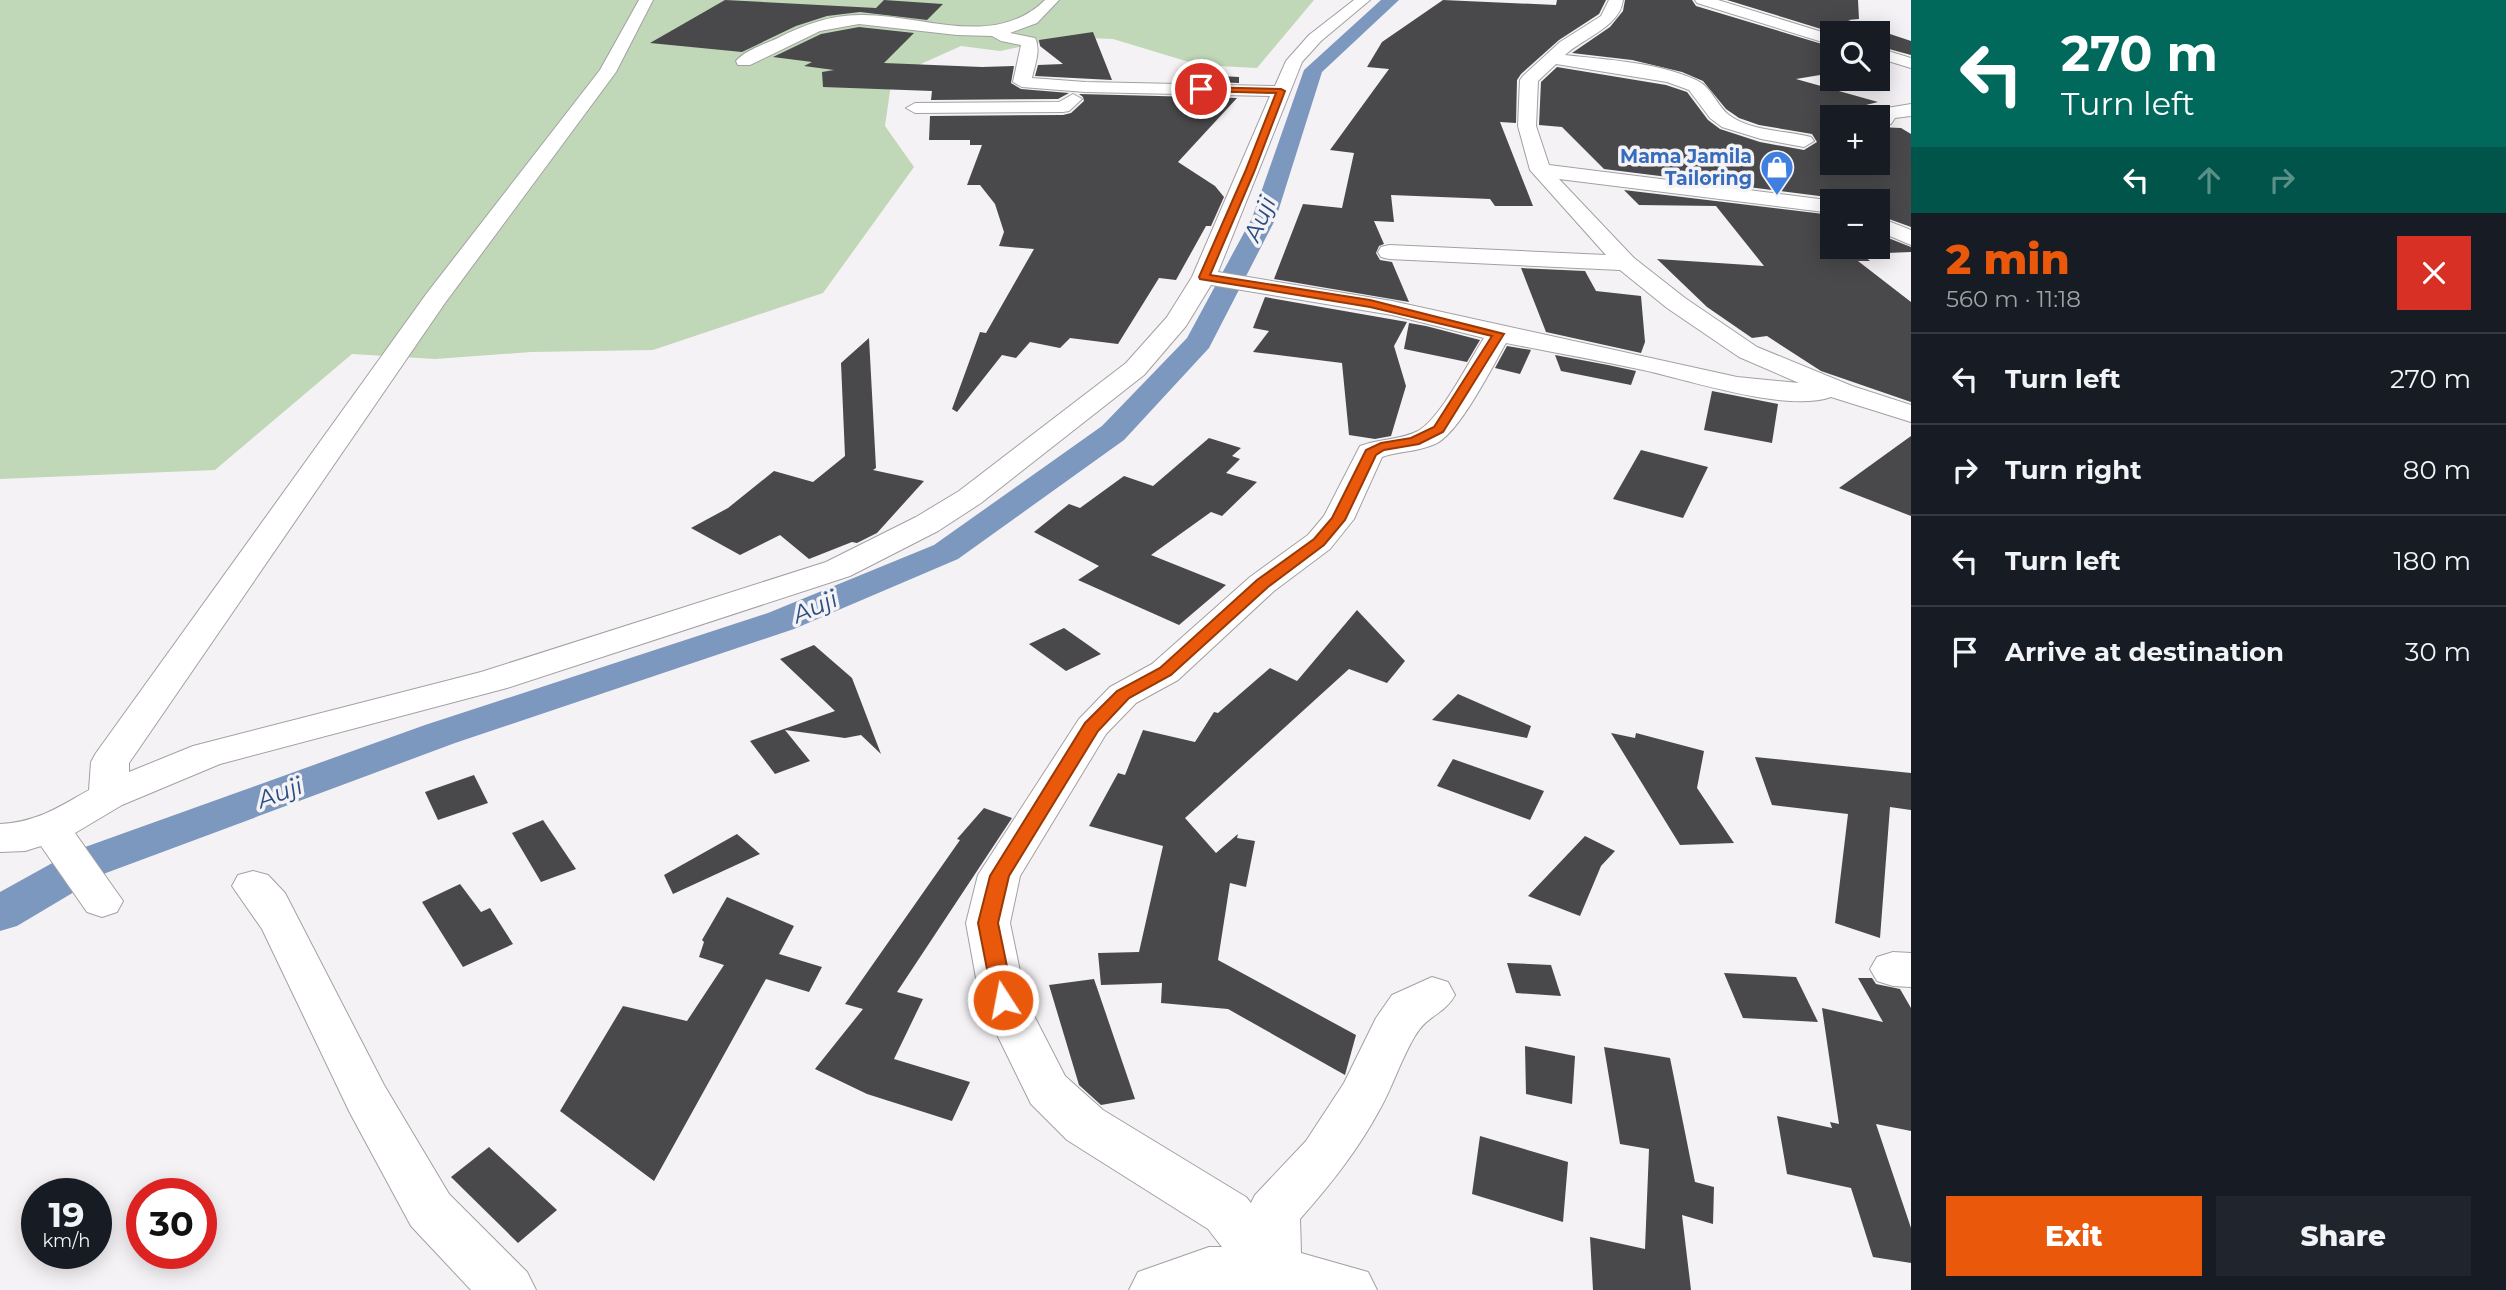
<!DOCTYPE html>
<meta charset="utf-8">
<style>
body{margin:0;font-family:Montserrat,sans-serif;background:#20242c;color:#f1f3f6;height:100vh;display:flex;flex-direction:column;font-size:26px;white-space:nowrap}
*{box-sizing:border-box;margin:0}
p{font-size:23px;color:#9ea1a6}
.icon{flex:none;width:38px;height:38px;fill:none;stroke:currentColor;stroke-width:2;stroke-linecap:round;stroke-linejoin:round}
.map{position:relative;flex:1;overflow:hidden}
.drawer{display:flex;flex-direction:column;background:#171b24;width:595px}
.drawer>*{flex:none}
.hud{background:#00695c;color:#fff;overflow:hidden}
.fabs{position:absolute;left:1820px;top:21px;display:grid;gap:14px}
.fabs a{display:grid;place-items:center;width:70px;height:70px;border-radius:0px;background:#171b24;box-shadow:0 4px 18px #0003;font-size:35px}
.speed{position:absolute;left:21px;top:1178px;display:flex;gap:14px;font-size:35px;font-weight:700;text-align:center}
.speed>*{display:grid;place-content:center;width:91px;height:91px;border-radius:50%;background:#171b24;box-shadow:0 4px 18px #0003;line-height:1}
.speed small{font-size:18px;font-weight:400}
.speed .limit{border:10px solid #d22;background:#fff;color:#111}
.pin{position:absolute;display:grid;place-items:center;width:60px;height:60px;color:#fff;margin:-30px;border:4px solid #fff;border-radius:50%;box-shadow:0 2px 7px #0007}
.me{position:absolute;width:77px;margin:-38px;rotate:349deg;stroke-linejoin:round;filter:drop-shadow(0 0 5px #0008)}
.turn{display:flex;align-items:center;gap:24px;height:147px;padding:0 35px;font-size:32px}
.turn .icon{width:91px;height:91px;stroke-width:2.5}
.turn b{display:block;font-size:49px;line-height:60px}
.lanes{display:flex;align-items:center;height:66px;padding:0 35px;background:#0003;justify-content:center;gap:35px;direction:ltr}
.lanes .off{opacity:.35}
.round{display:grid;place-items:center;flex:none;width:74px;height:74px;border-radius:0px;background:#20242c}
.head{display:flex;align-items:center;justify-content:space-between;height:119px;padding:0 35px}
h1{font-size:42px;font-weight:800;line-height:52px;color:#ea580c}
.cta{display:flex;gap:14px;margin-top:auto;padding:14px 35px}
.cta a{flex:1;height:80px;border-radius:0px;background:#ea580c;color:#fff;font-size:28px;font-weight:800;line-height:80px;text-align:center}
.cta a+a{background:#20242c;color:#f1f3f6}
ul{padding:0;list-style:none}
li{display:flex;align-items:center;gap:21px;height:91px;padding:0 35px;border-top:2px solid #363941}
li div{flex:1}
li b{display:block;font-size:26px}
li em{font-style:normal}
main{display:flex;flex:1;min-height:0}
.map>svg:first-child{display:block}
.green{fill:#c0d7b8}
.lines{fill:none;stroke-linecap:round;stroke-linejoin:round}
.canal{fill:#7c98bf;fill-rule:evenodd}
.building{fill:#49494c}
.minor-casing{stroke:#a3a0a3;stroke-width:2}
.minor{fill:#fff;fill-rule:evenodd}
.route{fill:#ea580c;stroke:#983908;stroke-width:2}
.labels{text-anchor:middle;stroke-width:7;stroke-linejoin:round;paint-order:stroke}
.far-shop-label{font-size:19px;font-weight:bold;fill:#366cbe;stroke:#f5f2f5;text-anchor:end}
.water-label{font-size:24px;font-style:italic;fill:#284d81;stroke:#f5f2f5}
</style>
<main>
<div class="map">
<svg width="1911" height="1290" viewBox="0 0 1911 1290">
<rect width="100%" height="100%" fill="#f5f2f5"/>
<path class="green" d="M0 0H1314L1257 68 1199 65 1113 39 1067 37 1000 51 961 46 892 77 885 126 914 167 823 293 653 350 531 352 435 359 352 354 215 470 0 479Z"/>
<g class="lines">
<path class="canal" d="M1381 0H1399L1322 72 1276 218 1209 348 1124 440 958 559 794 629 455 743 106 873 17 926 0 931V892L74 851 425 725 768 613 934 545 1102 426 1187 338 1252 218 1304 70Z"/>
</g>
<g class="building">
<path d="M725 0 876 8 884 0 943 4 927 20 860 12 827 16 796 26 742 52 650 43Z"/>
<path d="M1443 0 1556 5 1557 0H1606L1599 14 1559 40 1521 74 1517 80 1516 123 1500 122 1533 206H1495L1490 199 1391 195 1394 222 1374 221 1384 244 1379 246 1376 253 1380 260 1392 262 1409 302 1274 279 1303 204 1342 208 1354 153 1330 150 1389 69 1367 67 1382 42Z"/>
<path d="M1625 0H1692L1696 6 1832 47V73L1796 79 1878 102 1830 114 1848 117H1832V163H1878V127L1901 128 1911 134V227L1878 215V201H1838L1835 198 1604 169 1562 127 1539 125 1541 82 1557 67 1666 85 1687 92 1708 120 1720 129 1760 142 1804 150 1817 142 1812 134 1759 125 1739 118 1726 109 1703 81 1682 72 1632 60 1572 53 1610 27 1623 11Z"/>
<path d="M1727 0H1858L1859 19 1848 20 1911 41V55L1878 46V33H1834Z"/>
<path d="M859 27 914 33 884 63 982 67 1014 66 1011 83 1021 89 1069 93 1058 99 931 100 932 91 823 87 822 72 834 70 804 66 812 62 773 57 821 34Z"/>
<path d="M1093 32 1112 80 1035 76 1038 65 1063 64 1040 46 1039 40Z"/>
<path d="M1184 74 1239 77V83L1182 81Z"/>
<path d="M1079 94 1237 98 1178 162 1215 186 1224 197 1211 226H1206L1176 280 1159 278 1118 344 1070 338 1060 348 1030 342 1016 358 1002 355 957 412 952 409 980 332 986 333 1034 249 999 246 1004 232 995 204 980 185H967L982 145H970V140H929L930 116 1063 115 1071 113 1084 101 1083 97Z"/>
<path d="M1624 190 1832 215V247H1878V234L1911 247V252L1862 254 1870 261H1858L1911 302V402L1821 371 1767 336 1752 338 1707 307 1657 259 1764 266 1716 206 1639 205Z"/>
<path d="M1521 268 1585 271 1596 291 1641 296 1645 342 1641 353 1546 332Z"/>
<path d="M1265 297 1407 322 1394 346 1406 386 1391 436 1375 439 1349 435 1342 363 1253 352 1269 331 1253 328Z"/>
<path d="M1409 323 1426 326 1480 340 1467 362 1404 349Z"/>
<path d="M869 338 876 468 873 470 924 481 877 533 857 543 852 542 809 559 780 535 740 555 691 528 728 508 774 471 813 482 845 456 841 363Z"/>
<path d="M1507 346 1531 350 1520 374 1495 368Z"/>
<path d="M1555 355 1608 365 1636 371 1631 385 1561 371Z"/>
<path d="M1712 391 1778 404 1772 443 1704 430Z"/>
<path d="M1911 436V516L1839 488Z"/>
<path d="M1209 438 1241 448 1232 456 1240 459 1226 473 1257 482 1222 516 1211 512 1151 555 1226 585 1179 625 1078 580 1099 566 1034 532 1069 504 1080 508 1124 476 1153 486Z"/>
<path d="M1641 450 1708 467 1683 518 1613 499Z"/>
<path d="M1357 610 1405 661 1387 683 1349 669 1185 818 1216 853 1238 834 1237 838 1255 841 1246 887 1230 883 1218 960 1356 1035 1345 1075 1228 1009 1161 1003 1162 983 1101 985 1098 953 1139 952 1163 846 1089 826 1118 773 1125 775 1143 730 1195 742 1214 712 1218 713 1270 668 1297 681Z"/>
<path d="M1064 628 1101 654 1066 671 1029 644Z"/>
<path d="M814 645 852 678 881 754 861 735 845 738 785 730 810 761 775 774 750 741 835 711 780 659Z"/>
<path d="M1458 694 1531 726 1527 738 1432 720Z"/>
<path d="M1611 733 1635 738 1636 733 1704 751 1697 788 1734 843 1680 845Z"/>
<path d="M1755 757 1911 773V810L1890 807 1880 938 1835 923 1848 814 1772 805Z"/>
<path d="M1453 759 1544 791 1530 820 1437 786Z"/>
<path d="M474 775 488 803 438 820 425 792Z"/>
<path d="M984 808 1012 818 897 992 923 999 894 1059 970 1082 952 1121 867 1094 815 1069 863 1009 845 1004 960 840 957 839Z"/>
<path d="M543 820 576 869 541 882 512 833Z"/>
<path d="M737 834 760 854 673 894 664 875Z"/>
<path d="M1585 836 1615 851 1601 866 1580 916 1528 896Z"/>
<path d="M460 884 481 912 490 908 513 944 463 967 422 902Z"/>
<path d="M727 897 794 926 779 954 822 967 809 992 766 979 654 1181 560 1111 623 1006 687 1021 724 965 699 957 704 942 702 940Z"/>
<path d="M1507 963 1551 965 1561 996 1516 993Z"/>
<path d="M1724 973 1796 977 1818 1022 1743 1018Z"/>
<path d="M1858 978H1872L1876 984 1900 989 1911 1008V1131L1876 1124 1911 1228V1263L1873 1257 1851 1188 1787 1174 1777 1116 1832 1128 1830 1122 1839 1124 1822 1008 1883 1022Z"/>
<path d="M1094 979 1107 1017 1135 1099 1101 1105 1079 1085 1049 985Z"/>
<path d="M1525 1046 1575 1056 1572 1104 1526 1094Z"/>
<path d="M1604 1047 1670 1058 1695 1182 1714 1187 1713 1224 1682 1215 1691 1290H1593L1590 1237 1645 1249 1649 1149 1620 1144Z"/>
<path d="M1480 1136 1568 1162 1563 1222 1472 1194Z"/>
<path d="M489 1147 557 1210 518 1243 451 1177Z"/>
</g>
<g class="lines">
<defs>
<g id="minor">
<path d="M639 0H653L616 72 445 303 129 763V772L193 746 481 672 826 562 916 517 959 491 1126 363 1167 317 1192 277 1270 96 1085 92 1022 87 1013 82 1021 45 1001 41 992 36 957 35 859 24 820 31 750 65H738L736 61C745 50 765 44 778 38 803 25 830 15 860 15 922 14 994 50 1045 0H1059L1037 23 1010 33 1035 38C1041 50 1035 64 1032 78L1085 82 1275 86 1286 61 1309 35 1354 0H1370L1321 41 1302 62 1218 272 1392 301 1737 377 1799 383 1739 357 1667 308 1620 270 1389 259 1381 257 1378 252 1381 247 1389 245 1606 255 1530 170 1518 126 1520 80 1523 76 1560 42 1601 16 1609 0H1623C1620 27 1583 38 1565 55 1608 60 1657 62 1696 80 1712 87 1716 105 1729 115 1752 132 1784 130 1811 137L1814 141 1804 147 1761 139 1722 127 1710 118 1689 90 1667 82 1556 64 1538 81 1536 126 1549 165 1835 201H1832V213L1559 179 1634 258 1685 298 1757 347 1852 386 1911 405V422L1831 397C1787 413 1689 380 1643 370 1597 360 1552 352 1506 343 1492 367 1459 434 1435 444 1418 452 1399 451 1382 457L1354 519 1330 549 1274 591 1178 680 1136 703 1106 734 1020 876 1010 923 1026 1000 1065 1076 1103 1110 1246 1197 1251 1203 1255 1195 1306 1141 1344 1083 1376 1018 1392 995 1432 977 1448 982 1455 995C1444 1015 1427 1015 1415 1036 1401 1059 1393 1086 1380 1109 1358 1150 1331 1184 1300 1219L1301 1253 1368 1272 1377 1290H1129L1138 1272 1209 1247H1222L1208 1229 1067 1140 1031 1104 980 1000 966 923 978 875 1079 719 1110 687 1152 664 1250 577 1308 535 1324 516 1360 446C1378 439 1401 440 1418 431 1441 418 1469 361 1484 338L1392 315 1211 285 1186 326 1144 375 981 503 938 531 850 576 507 688 220 764 122 805 75 833 123 901 117 912 102 917 87 912 41 846 25 851 0 852V824C37 822 57 808 89 790L91 762 96 753 427 293 600 70Z"/>
<path d="M1695 0H1718L1832 35V45L1697 3Z"/>
<path d="M1878 48 1911 58V68L1878 58Z"/>
<path d="M1073 94 1082 99 1069 111 1063 112 915 113 906 108 915 103 1059 102Z"/>
<path d="M1911 104V116L1895 118 1891 124H1878L1876 117 1881 109Z"/>
<path d="M1878 217 1911 230V245L1878 231Z"/>
<path d="M253 871 268 875 285 893 384 1085 449 1194 527 1272 536 1290H471L411 1226 350 1113 262 929 232 886 238 875Z"/>
<path d="M1893 952 1911 953V987L1893 986 1877 981 1870 969 1877 957Z"/>
</g>
</defs>
<use href="#minor" class="minor-casing"/>
<use href="#minor" class="minor"/>
</g>
<path class="route" d="M1198 87 1281 89 1285 91 1254 172 1210 275 1370 300 1504 334 1443 432 1419 444 1384 450 1376 455 1345 520 1324 545 1268 587 1171 675 1129 698 1098 731 1009 876 998 923 1014 1000 1011 1005 1003 1008 996 1005 993 1000 978 923 990 876 1085 723 1117 691 1160 668 1257 580 1314 539 1332 518 1366 450 1381 443 1411 438 1434 427 1492 336 1370 307 1200 279 1199 277 1245 172 1276 93 1201 91Z"/>
<defs>
<symbol id="shop-pin" viewBox="-11 -11 22 30"><path d="M0 17L-7.5 6A9.5 9.5 0 1 1 7.5 6Z" fill="#3f7fe0" stroke="#f5f2f5"/><path d="M-5-2.5h2.3a2.7 3.5 0 0 1 5.4 0H5L5.5 6h-11ZM-1.5-2.5h3a1.5 2.3 0 0 0-3 0Z" fill="#fff"/></symbol>
</defs>
<g fill-rule="evenodd">
<use href="#shop-pin" x="1758" y="148" width="38" height="52"/>
</g>
<g class="labels">
<g class="far-shop-label">
<text x="1752" y="163">Mama Jamila<tspan x="1752" dy="22">Tailoring</tspan></text>
</g>
<g class="water-label">
<text transform="translate(1260 219) rotate(-67)" y="8">Auji</text>
<text transform="translate(815 607) rotate(-23)" y="8">Auji</text>
<text transform="translate(280 793) rotate(-20)" y="8">Auji</text>
</g>
</g>
</svg>
<div class="fabs">
<a><svg class="icon" aria-label="search" viewBox="0 0 24 24"><circle cx="10" cy="10" r="6"/><path d="M15 15l6 6"/></svg></a>
<a>+</a>
<a>−</a>
</div>
<div class="speed"><div>19<small>km/h</small></div><div class="limit">30</div></div>
<div class="pin" style="left:1201px;top:89px;background:#d93025"><svg class="icon" aria-label="arrive" viewBox="0 0 24 24"><path d="M6 21V4h12l-3 4 3 4H6"/></svg></div>
<svg class="me" style="left:1003px;top:1000px" viewBox="-20 -20 40 40"><circle r="17" fill="#ea580c" stroke="#fff" stroke-width="3"/><path d="M0-11L8 9 0 5-8 9z" fill="#fff"/></svg>
</div>
<section class="drawer">
<div class="hud">
<div class="turn"><svg class="icon" aria-label="left" viewBox="0 0 24 24"><path d="M17 20v-9H6M10 6l-5 5 5 5"/></svg><div><b>270 m</b>Turn left</div></div>
<div class="lanes"><svg class="icon" aria-label="left" viewBox="0 0 24 24"><path d="M17 20v-9H6M10 6l-5 5 5 5"/></svg><svg class="icon off" aria-label="ahead" viewBox="0 0 24 24"><path d="M12 20V5M6 11l6-6 6 6"/></svg><svg class="icon off" aria-label="right" viewBox="0 0 24 24"><path d="M7 20v-9h11M14 6l5 5-5 5"/></svg></div>
</div>
<div class="head"><div><h1>2 min</h1><p>560 m · 11:18</p></div><a class="round" style="background:#d93025;color:#fff"><svg class="icon" aria-label="close" viewBox="0 0 24 24"><path d="M6 6l12 12M18 6L6 18"/></svg></a></div>
<ul>
<li><svg class="icon" aria-label="left" viewBox="0 0 24 24"><path d="M17 20v-9H6M10 6l-5 5 5 5"/></svg><div><b>Turn left</b></div><em>270 m</em></li>
<li><svg class="icon" aria-label="right" viewBox="0 0 24 24"><path d="M7 20v-9h11M14 6l5 5-5 5"/></svg><div><b>Turn right</b></div><em>80 m</em></li>
<li><svg class="icon" aria-label="left" viewBox="0 0 24 24"><path d="M17 20v-9H6M10 6l-5 5 5 5"/></svg><div><b>Turn left</b></div><em>180 m</em></li>
<li><svg class="icon" aria-label="arrive" viewBox="0 0 24 24"><path d="M6 21V4h12l-3 4 3 4H6"/></svg><div><b>Arrive at destination</b></div><em>30 m</em></li>
</ul>
<div class="cta"><a>Exit</a><a>Share</a></div>
</section>
</main>
